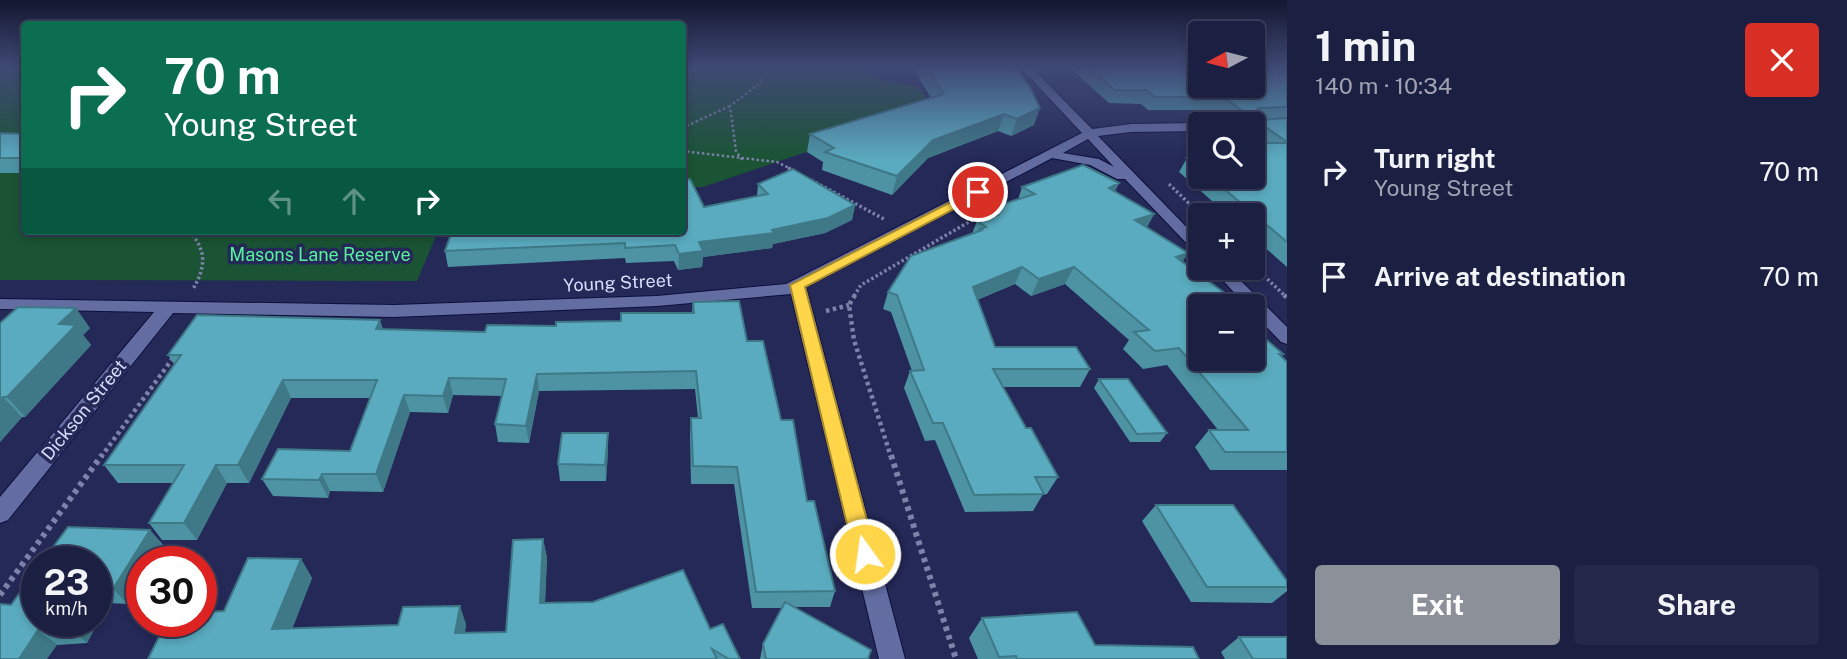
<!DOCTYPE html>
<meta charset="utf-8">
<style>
body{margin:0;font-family:"Public Sans",sans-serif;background:#242749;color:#f1f3f6;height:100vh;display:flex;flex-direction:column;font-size:26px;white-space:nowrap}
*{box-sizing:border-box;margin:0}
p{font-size:23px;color:#a0a2b2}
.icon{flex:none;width:38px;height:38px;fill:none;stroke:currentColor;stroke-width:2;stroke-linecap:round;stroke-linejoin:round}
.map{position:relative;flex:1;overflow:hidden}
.details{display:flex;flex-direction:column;background:#1b1f42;width:560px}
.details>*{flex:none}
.hud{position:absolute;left:21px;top:21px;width:665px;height:214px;border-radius:7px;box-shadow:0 4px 10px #0003,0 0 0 2px #393d5b;background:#0b6e4f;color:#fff;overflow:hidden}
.needle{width:46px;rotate:263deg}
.controls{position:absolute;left:1188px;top:21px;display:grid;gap:14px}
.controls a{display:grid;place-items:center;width:77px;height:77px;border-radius:7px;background:#1b1f42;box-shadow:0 4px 10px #0003,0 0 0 2px #393d5b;font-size:35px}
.speed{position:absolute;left:21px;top:546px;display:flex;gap:14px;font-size:35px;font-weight:700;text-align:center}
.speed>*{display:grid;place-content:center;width:91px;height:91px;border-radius:50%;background:#1b1f42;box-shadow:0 4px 10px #0003,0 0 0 2px #393d5b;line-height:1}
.speed small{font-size:18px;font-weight:400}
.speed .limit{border:10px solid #d22;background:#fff;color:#111}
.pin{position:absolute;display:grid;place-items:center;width:60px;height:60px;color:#fff;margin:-30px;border:4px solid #fff;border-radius:50%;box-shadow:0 2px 7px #0007}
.me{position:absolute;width:77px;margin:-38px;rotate:346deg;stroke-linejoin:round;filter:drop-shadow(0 0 5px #0008)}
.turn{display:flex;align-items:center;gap:24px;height:147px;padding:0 28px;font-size:32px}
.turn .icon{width:91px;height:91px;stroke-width:2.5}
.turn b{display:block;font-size:49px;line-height:60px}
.lanes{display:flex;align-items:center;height:66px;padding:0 28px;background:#0003;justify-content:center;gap:35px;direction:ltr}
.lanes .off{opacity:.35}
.round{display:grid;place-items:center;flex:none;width:74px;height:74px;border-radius:7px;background:#242749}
.headline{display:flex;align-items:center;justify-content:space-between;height:119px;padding:0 28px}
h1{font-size:42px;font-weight:700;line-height:52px}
.cta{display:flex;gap:14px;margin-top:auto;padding:14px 28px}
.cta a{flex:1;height:80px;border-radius:7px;background:#8c9099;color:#fff;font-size:28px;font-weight:700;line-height:80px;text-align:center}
.cta a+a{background:#242749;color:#f1f3f6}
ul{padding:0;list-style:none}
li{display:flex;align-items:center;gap:21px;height:105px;padding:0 28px}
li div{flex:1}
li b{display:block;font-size:26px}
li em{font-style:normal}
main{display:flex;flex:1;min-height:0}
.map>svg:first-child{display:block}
.green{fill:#1a5434}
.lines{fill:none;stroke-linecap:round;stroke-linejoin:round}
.street-casing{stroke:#0e0f3c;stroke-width:2}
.path-far3{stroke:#7c82a9;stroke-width:2.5;stroke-dasharray:2.5 2.5;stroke-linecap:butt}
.path-far2{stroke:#7c82a9;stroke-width:3.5;stroke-dasharray:2.5 2.5;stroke-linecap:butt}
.path-far1{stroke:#7c82a9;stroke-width:4.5;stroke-dasharray:3.5 3.5;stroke-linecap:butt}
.path{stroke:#7c82a9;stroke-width:6;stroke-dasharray:4.5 4.5;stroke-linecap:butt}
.street{fill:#636da2;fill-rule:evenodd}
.wall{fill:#4d93a4}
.shaded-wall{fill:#3f7886}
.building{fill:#5aabbf;stroke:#3f7886;stroke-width:2}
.route{fill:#ffd54a;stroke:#a68a30;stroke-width:2}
.labels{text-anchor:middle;stroke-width:7;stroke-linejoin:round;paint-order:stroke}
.park-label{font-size:18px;fill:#59f19e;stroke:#242958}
.street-label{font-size:18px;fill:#d6ddfb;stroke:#242958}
</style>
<main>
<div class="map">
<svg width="1287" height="659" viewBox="0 0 1287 659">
<rect width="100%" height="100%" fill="#242958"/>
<g class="green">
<path d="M0 68H24V231H438L417 281 0 280Z"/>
<path d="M682 68H868L874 78 919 87 933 109 703 187H683Z"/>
</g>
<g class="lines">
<defs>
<g id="street">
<path d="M1021 68H1032L1092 129 1131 124 1200 123 1203 124H1200V131L1131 132 1098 136 1200 241V253L1195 252 1125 179H1117L1090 165 1052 158 806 287 905 659H879L791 294 657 306 394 317 173 313 8 520 0 523V497L154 312 0 309V299L394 305 657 296 786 284 1082 133ZM1088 139 1114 167 1099 159 1063 153Z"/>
<path d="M1211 268H1228L1287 327V344L1281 342 1253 313V306H1247Z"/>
</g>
</defs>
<use href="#street" class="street-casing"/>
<g class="path-far3">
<path d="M682 128 730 106"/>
<path d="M682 151 777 162 791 169"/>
<path d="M742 160 736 151 730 106 759 84 767 68"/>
</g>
<g class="path-far2">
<path d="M788 168 794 171"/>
<path d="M811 180 884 219"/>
<path d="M1169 184 1201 215"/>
<path d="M189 231C207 250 206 267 193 289"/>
<path d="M1253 265 1285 296"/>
<path d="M854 296 861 285 979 216"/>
</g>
<g class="path-far1">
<path d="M855 295 849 305 854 340 891 457"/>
<path d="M1284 295 1287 298"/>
<path d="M826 311 849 305"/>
<path d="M101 457 173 358"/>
</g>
<g class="path">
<path d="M891 455 956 659"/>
<path d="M0 595 102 455"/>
</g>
<use href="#street" class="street"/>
</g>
<g class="wall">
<path d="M913 68H1015L1034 125 1011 136 998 131 928 158 892 195 822 170 823 162 807 152 810 134 931 98Z"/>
<path d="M1070 68H1287V267L1253 237V215H1228L1179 172 1187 158H1200V177H1253L1261 143 1253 138V124H1235L1215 110H1148L1141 104 1109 103Z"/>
<path d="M0 133 24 134V173H0Z"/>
<path d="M1119 183 1115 191 1154 214 1147 227 1183 262 1200 306 1283 354 1281 356 1287 362V470H1210L1195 447 1209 430H1218L1167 365 1143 369 1123 349 1129 340 1065 284 1031 296 1015 284 977 300 995 347 1090 369 1080 387H1003L1026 428 1058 477 1047 494H1043L1033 511 965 512 935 440 925 441 904 388 910 371H912L891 312 883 309 888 292 972 234 977 221 984 219 987 209 1018 200 1022 187Z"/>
<path d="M758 184 855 205 852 220 825 233 773 244 772 248 703 257 702 267 678 270 674 261 626 263 625 258 448 267 445 251 682 231 704 207 757 196Z"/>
<path d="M693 302 747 341 781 420 835 591 830 607H795L868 659H760L763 644 782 608H752L734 484H691L690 435 691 418H698L695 389 539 391 529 443 498 442 495 424 502 396 453 395 448 413 410 412 383 492 330 491 328 498 273 496 262 479 350 451 371 398H291L249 483H227L197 540H162L149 523 174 483H118L104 465 174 364 168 355 383 329 485 332 621 321 692 313Z"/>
<path d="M0 323 90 328 83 335 91 345 25 417H22L0 442Z"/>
<path d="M1099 379 1167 433 1160 442H1130L1094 388Z"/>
<path d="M608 433V450L606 481H560L558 464Z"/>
<path d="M1156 505 1287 581V591L1272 603 1191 602 1142 521Z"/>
<path d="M150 530 164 546 128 604 108 603 87 643 57 645 0 604 96 621V562Z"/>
<path d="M543 539 547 558 545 603 710 629 740 659H148L224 611 301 559 312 578 292 629 466 624 465 632H506Z"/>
<path d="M982 618 1095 645 1199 659H978L969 638Z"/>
<path d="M1239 637 1287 659H1225L1221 652Z"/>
</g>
<g class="shaded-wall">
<path d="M1040 108 1034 125 1011 136 1017 119Z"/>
<path d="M1004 114 998 131 928 158 892 195 897 176 933 140Z"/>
<path d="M1119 183 1111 199 1109 188Z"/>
<path d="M855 205 852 220 825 233 773 244 772 248 703 257 702 267 678 270 679 254 699 242Z"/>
<path d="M1154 214 1145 231 1135 220Z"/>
<path d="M1188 253 1178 270 1176 257Z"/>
<path d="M1022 267 1015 284 966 304 973 287Z"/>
<path d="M1074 267 1065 284 1031 296 1039 279Z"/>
<path d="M1234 300 1229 306H1219L1223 302Z"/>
<path d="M76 308 90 328 83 335 91 345 25 417 7 397 59 324Z"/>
<path d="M380 320 386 338 376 329Z"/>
<path d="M537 374 539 391 529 443 526 426Z"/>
<path d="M449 378 453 395 448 413 443 396Z"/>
<path d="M283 380 291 398 249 483 238 465Z"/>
<path d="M404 395 410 412 383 492 376 474Z"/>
<path d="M3 397 22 417 0 442V400Z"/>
<path d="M608 433V450L606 481 605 465Z"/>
<path d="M216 465 227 483 197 540 184 523Z"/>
<path d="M322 474 330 491 328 498 319 480Z"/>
<path d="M150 530 164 546 154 562H142V582L128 604 113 589Z"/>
<path d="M543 539 547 558 544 621 540 603Z"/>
<path d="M301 559 312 578 285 647 272 629Z"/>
<path d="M96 592 108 603 87 643 69 628 73 621H96Z"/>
<path d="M460 606 466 624 462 650 455 633Z"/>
<path d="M38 630 57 645 47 659H19Z"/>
</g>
<g class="building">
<path d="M927 68H1015L1030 87 1040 108 1017 119 1004 114 933 140 897 176 825 152 834 148 810 134 944 94Z"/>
<path d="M1090 68H1200V86H1253V68H1287V107L1258 108 1256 112 1261 120 1287 118V142L1223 97H1154L1147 90H1115Z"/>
<path d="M0 133 24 134V158H0Z"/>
<path d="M1253 143H1287V242L1210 177H1253Z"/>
<path d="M1187 158H1200V169Z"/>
<path d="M1083 165 1119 183 1109 188 1154 214 1135 220 1188 253 1176 257 1234 300 1223 302 1228 306H1200V359H1253V328L1283 354H1279L1287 362V452H1225L1209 430H1248L1179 348 1155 351 1134 332 1149 330 1074 267 1039 279 1022 267 973 287 995 347H1076L1090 369H993L1026 428H1031L1058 477H1035L1044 494 974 495 943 423H933L910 371 924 370 897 295 888 292 911 256 982 230 980 229 986 227 977 221 997 215 987 209 1035 194 1022 187Z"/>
<path d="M793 169 855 205 828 218 772 230 774 233 699 242 703 251 679 254 675 245 625 248V243L445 251 452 231H682V180L690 179 704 207 768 194 758 184Z"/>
<path d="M739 301 747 341H763L781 420H793L807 501H814L835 591 756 592 737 467 693 466 691 418H701L696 371 537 374 526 426 495 424 506 379 449 378 443 396 404 395 376 474H322L319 480 262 479 278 449 350 451 377 380H283L238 465H216L184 523H149L184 465H104L181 355H168L197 315 380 320 376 329 485 332 487 325 556 326V322L621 321V313H694L693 302Z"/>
<path d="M18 307 76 308 59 324 76 325 7 397H3L0 400V323Z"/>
<path d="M1099 379H1128L1167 433 1137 434Z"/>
<path d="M562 433H608L605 465 558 464Z"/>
<path d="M1156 505H1233L1287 581V587H1207Z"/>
<path d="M68 527 150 530 113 589 96 588V562H42Z"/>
<path d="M543 539 540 603 593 602 683 570 710 629 723 624 740 659H729L712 649 717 659H148L167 621H201V612L224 611 248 558 301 559 272 629 398 625 403 607 460 606 455 633 506 632 513 540Z"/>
<path d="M37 569V621H73L69 628 38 630 19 659H0V604L11 605Z"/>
<path d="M785 602 871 650 868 659H766L763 644Z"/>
<path d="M1077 612 1095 645 1193 647 1199 659H1017L1016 656 999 657 982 618Z"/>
<path d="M1239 637H1287V659H1253Z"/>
</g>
<linearGradient id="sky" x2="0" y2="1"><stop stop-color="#141730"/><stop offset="0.42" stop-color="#3f4975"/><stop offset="1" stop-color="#3f4975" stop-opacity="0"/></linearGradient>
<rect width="1287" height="160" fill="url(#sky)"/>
<path class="route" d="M978 188 985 192 983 194 805 287 876 554 873 561 865 564 858 561 854 554 790 285Z"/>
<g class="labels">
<g class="park-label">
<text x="320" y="261">Masons Lane Reserve</text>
</g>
<g class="street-label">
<text transform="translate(618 283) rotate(-3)" y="6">Young Street</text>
<text transform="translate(84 410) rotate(-51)" y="6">Dickson Street</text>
</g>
</g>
</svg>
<div class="controls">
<a><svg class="needle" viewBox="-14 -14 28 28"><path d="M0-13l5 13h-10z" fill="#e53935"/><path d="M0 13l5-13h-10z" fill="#a0a2b2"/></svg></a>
<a><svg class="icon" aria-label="search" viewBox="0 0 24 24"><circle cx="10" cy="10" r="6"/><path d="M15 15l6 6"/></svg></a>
<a>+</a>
<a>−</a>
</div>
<div class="speed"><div>23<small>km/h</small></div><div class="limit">30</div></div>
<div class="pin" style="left:978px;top:192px;background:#d93025"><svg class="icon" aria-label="arrive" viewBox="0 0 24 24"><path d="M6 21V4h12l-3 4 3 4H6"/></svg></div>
<svg class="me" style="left:865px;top:554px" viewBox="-20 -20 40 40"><circle r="17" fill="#ffd54a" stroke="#fff" stroke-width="3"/><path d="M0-11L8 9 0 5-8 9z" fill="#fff"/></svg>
<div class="hud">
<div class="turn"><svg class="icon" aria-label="right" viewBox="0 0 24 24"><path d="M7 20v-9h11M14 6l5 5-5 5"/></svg><div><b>70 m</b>Young Street</div></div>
<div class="lanes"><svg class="icon off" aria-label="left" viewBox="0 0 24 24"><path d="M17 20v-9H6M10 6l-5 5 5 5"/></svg><svg class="icon off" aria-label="ahead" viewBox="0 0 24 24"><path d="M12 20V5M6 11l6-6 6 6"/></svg><svg class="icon" aria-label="right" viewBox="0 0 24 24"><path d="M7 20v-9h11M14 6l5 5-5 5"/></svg></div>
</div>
</div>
<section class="details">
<div class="headline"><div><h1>1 min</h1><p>140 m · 10:34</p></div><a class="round" style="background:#d93025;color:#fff"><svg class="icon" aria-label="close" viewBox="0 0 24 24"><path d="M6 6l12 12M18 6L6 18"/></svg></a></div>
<ul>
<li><svg class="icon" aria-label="right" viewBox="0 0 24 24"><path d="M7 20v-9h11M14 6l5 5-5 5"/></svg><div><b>Turn right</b><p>Young Street</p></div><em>70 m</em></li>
<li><svg class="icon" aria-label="arrive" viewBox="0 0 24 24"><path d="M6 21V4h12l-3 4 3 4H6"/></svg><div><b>Arrive at destination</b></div><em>70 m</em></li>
</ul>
<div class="cta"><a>Exit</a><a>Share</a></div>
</section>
</main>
